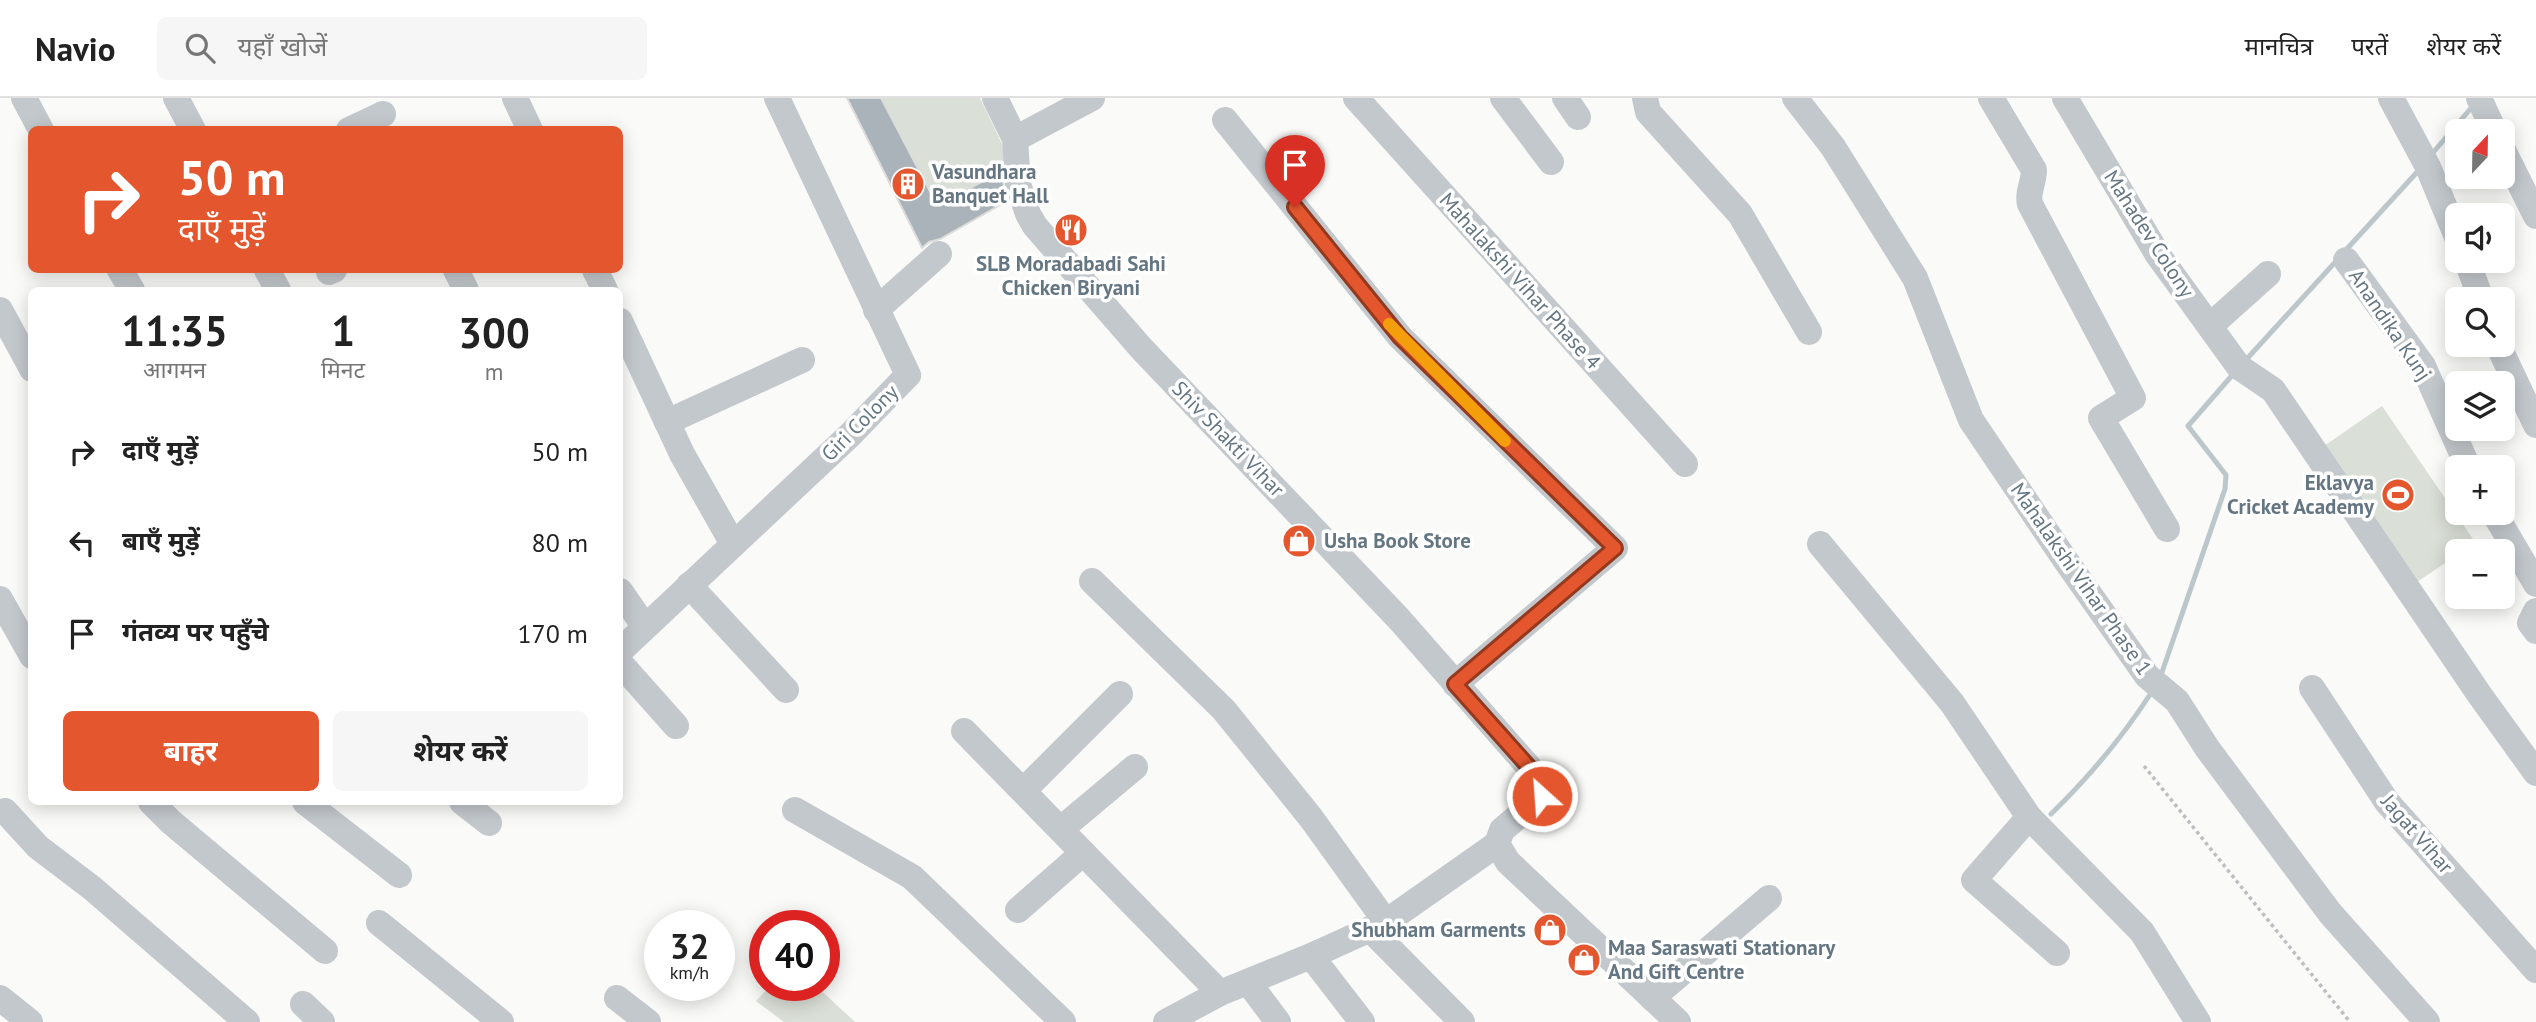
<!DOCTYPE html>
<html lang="hi">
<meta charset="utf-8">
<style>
body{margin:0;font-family:"PT Sans","Noto Sans Devanagari",sans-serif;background:#f6f6f6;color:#222;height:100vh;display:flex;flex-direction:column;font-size:26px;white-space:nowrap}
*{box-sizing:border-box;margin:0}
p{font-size:23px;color:#767676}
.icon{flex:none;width:38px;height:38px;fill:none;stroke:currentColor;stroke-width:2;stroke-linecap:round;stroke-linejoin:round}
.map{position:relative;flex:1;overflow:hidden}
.sheet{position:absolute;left:28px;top:189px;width:595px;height:518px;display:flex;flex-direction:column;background:#fff;border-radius:10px;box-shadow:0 4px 18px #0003}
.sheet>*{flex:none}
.guide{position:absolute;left:28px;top:28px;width:595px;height:147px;border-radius:10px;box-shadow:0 4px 18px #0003;background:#e4572e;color:#fff;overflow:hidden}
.needle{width:46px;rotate:22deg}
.controls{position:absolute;left:2445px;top:21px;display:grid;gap:14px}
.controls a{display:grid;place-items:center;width:70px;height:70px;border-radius:10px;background:#fff;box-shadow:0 4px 18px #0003;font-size:35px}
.speed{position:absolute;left:644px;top:812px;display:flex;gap:14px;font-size:35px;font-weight:700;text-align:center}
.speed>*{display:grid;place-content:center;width:91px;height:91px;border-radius:50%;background:#fff;box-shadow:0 4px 18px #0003;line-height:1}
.speed small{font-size:18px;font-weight:400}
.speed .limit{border:10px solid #d22;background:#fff;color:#111}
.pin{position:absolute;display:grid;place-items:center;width:60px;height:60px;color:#fff;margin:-72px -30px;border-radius:50% 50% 50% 0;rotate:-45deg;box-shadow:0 0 7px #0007}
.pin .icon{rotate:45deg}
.me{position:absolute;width:77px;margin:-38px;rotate:334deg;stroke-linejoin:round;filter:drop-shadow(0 0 5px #0008)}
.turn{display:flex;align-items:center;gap:24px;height:147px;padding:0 35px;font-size:32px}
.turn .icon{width:91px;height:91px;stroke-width:2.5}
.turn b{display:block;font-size:49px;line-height:60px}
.eta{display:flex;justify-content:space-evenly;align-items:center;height:119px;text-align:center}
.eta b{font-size:42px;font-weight:700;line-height:49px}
.action{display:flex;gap:14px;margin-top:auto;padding:14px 35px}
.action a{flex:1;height:80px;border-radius:10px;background:#e4572e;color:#fff;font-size:28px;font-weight:700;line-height:80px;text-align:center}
.action a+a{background:#f6f6f6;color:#222}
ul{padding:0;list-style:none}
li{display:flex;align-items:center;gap:21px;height:91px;padding:0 35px}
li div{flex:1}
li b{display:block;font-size:26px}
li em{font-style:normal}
header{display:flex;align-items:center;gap:42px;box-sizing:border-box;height:98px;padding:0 35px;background:#fff;border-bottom:2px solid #e0e0e0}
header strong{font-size:33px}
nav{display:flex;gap:38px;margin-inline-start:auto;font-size:24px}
.search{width:490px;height:63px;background:#f6f6f6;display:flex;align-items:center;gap:18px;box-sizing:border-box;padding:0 24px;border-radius:10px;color:#767676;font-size:26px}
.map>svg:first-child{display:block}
.green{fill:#dadfd7}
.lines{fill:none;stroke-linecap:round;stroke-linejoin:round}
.stream{stroke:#bbc7cb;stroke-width:5}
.building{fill:#aab3b9;stroke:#dcdcda;stroke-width:2}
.path{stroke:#bbbfc2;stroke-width:3.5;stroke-dasharray:3.5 3.5;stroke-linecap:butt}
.minor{stroke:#c3c8cc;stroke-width:26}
.route-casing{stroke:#94391e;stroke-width:18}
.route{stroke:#e4572e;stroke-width:12}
.slow{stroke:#f59e0b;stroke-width:12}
.labels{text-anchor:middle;stroke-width:7;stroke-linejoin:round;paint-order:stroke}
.poi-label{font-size:21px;font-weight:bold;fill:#657683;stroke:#fff;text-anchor:start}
.street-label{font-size:21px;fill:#657683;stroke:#fff}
</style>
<header>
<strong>Navio</strong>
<div class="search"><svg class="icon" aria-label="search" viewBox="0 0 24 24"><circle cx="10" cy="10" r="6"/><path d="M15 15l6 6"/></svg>यहाँ खोजें</div>
<nav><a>मानचित्र</a><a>परतें</a><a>शेयर करें</a></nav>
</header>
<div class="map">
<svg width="2536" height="924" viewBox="0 0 2536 924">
<rect width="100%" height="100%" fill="#fafaf8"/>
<g class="green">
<path d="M881 0H980L1003 48 1006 71 937 107Z"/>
<path d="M2382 308 2475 444 2462 453H2457V457L2414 486 2321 350Z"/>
<path d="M771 887H815L855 924H784L756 903Z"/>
</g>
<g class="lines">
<g class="stream">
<path d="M2431 57 2472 9"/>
<path d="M2345 153 2419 72"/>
<path d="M2244 264 2339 160"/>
<path d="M2160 580 2225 391 2226 377 2188 328 2235 274"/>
<path d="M2051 716C2089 679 2122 640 2151 595"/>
</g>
</g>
<path class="building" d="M847 0H881L937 107 1001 74 1007 103 940 141 929 144 922 150Z"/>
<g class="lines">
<path class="path" d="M2144 668 2350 924"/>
<g class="minor">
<path d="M24 0 41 32"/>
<path d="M176 0 193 32"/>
<path d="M515 0 530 32"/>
<path d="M995 0 1015 41 1018 86 1028 116 1035 128 1141 250 1399 521 1536 677 1543 687 1542 698 1502 732 1497 746 1508 764 1678 924"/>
<path d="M1356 0 1685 366"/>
<path d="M1503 0 1551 64"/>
<path d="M1565 0 1578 19"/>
<path d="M1645 0 1648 14 1740 116 1809 234"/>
<path d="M1795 0 1833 49 1915 180 1971 322 2064 460 2147 578 2177 603 2207 650 2330 815 2427 924"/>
<path d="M1991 0 2034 72C2034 84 2027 95 2030 106L2133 300 2101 320 2167 431"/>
<path d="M2065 0 2158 157 2239 269 2273 292 2479 596 2536 675"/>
<path d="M2391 0 2428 69 2457 139"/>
<path d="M2479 0 2494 33"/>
<path d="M1225 22 1400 239 1615 450 1455 586"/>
<path d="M349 32 383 16"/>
<path d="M1015 41 1092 0"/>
<path d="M2502 50 2536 118"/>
<path d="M2346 162 2423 268 2468 369"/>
<path d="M2467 163 2481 201"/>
<path d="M120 172 132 192"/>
<path d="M267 172 278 192"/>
<path d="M456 172 466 192"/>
<path d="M595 172 605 192"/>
<path d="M329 174 334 172"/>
<path d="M0 212 32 271"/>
<path d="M876 212 939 156"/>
<path d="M620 223 682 356 733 446"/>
<path d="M2210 228 2268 176"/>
<path d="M2498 247 2536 327"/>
<path d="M667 324 802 262"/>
<path d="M2494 415 2536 486"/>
<path d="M1820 446 1952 605 2029 719 2142 834 2198 924"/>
<path d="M1092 483 1224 612 1311 720 1386 824"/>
<path d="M689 487 786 592"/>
<path d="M620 493 645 529"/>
<path d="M0 501 32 558"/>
<path d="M2536 513 2530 525 2536 533"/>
<path d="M620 553 850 337 908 277 777 0"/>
<path d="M620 565 676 628"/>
<path d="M2312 590 2387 704 2536 872"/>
<path d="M964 633 1220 895"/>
<path d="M1024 692 1120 596"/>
<path d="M151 704 171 724 325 853"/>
<path d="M305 704 399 777"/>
<path d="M462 704 489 725"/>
<path d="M795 712 912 779 1063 924"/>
<path d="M5 713 38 749 92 790 247 924"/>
<path d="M2029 719 1974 782 2057 855"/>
<path d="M1061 731 1135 669"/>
<path d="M1018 812 1083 755"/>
<path d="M379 825 501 924"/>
<path d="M1370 831 1462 924"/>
<path d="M1311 858 1362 924"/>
<path d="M1248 884 1278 924"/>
<path d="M0 900 30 924"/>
<path d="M617 900 648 924"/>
<path d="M1652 900 1769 800"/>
<path d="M303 906 322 924"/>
<path d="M1166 924 1220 895 1311 858 1386 824 1497 746"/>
</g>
</g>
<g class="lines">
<defs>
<path id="route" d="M1295 109 1400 239 1615 450 1455 586 1536 677 1543 687 1542 698"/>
</defs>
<use href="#route" class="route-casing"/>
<use href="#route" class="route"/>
<path class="slow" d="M1389 226 1505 343"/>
</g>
<defs>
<symbol id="building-disc" viewBox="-11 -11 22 22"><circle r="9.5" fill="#e4572e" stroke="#fff"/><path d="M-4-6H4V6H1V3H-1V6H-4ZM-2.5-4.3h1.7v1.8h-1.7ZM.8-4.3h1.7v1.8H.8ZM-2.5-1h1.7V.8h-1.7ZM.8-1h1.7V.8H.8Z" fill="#fff"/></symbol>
<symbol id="restaurant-disc" viewBox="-11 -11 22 22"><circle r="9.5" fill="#e4572e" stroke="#fff"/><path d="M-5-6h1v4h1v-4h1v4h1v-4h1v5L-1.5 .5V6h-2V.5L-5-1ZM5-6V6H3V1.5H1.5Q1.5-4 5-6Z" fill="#fff"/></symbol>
<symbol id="stadium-disc" viewBox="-11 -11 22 22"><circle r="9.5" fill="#e4572e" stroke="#fff"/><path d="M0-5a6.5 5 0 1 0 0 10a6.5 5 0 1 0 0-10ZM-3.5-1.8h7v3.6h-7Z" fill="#fff"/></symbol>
<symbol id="shop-disc" viewBox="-11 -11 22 22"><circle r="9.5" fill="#e4572e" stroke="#fff"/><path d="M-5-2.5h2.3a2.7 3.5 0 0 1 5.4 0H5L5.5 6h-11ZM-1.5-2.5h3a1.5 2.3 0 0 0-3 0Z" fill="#fff"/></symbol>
</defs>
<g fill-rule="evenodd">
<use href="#building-disc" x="889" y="67" width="38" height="38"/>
<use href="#restaurant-disc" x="1052" y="113" width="38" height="38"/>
<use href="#stadium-disc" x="2379" y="378" width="38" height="38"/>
<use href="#shop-disc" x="1280" y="424" width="38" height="38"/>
<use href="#shop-disc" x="1531" y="813" width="38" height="38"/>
<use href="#shop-disc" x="1565" y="843" width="38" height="38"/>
</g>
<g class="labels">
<g class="poi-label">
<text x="932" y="81">Vasundhara<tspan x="932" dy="24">Banquet Hall</tspan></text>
<text x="1071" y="173" text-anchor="middle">SLB Moradabadi Sahi<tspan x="1071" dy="24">Chicken Biryani</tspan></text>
<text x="2374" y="392" text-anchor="end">Eklavya<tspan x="2374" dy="24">Cricket Academy</tspan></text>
<text x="1324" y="450">Usha Book Store</text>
<text x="1526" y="839" text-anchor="end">Shubham Garments</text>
<text x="1608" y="857">Maa Saraswati Stationary<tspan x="1608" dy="24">And Gift Centre</tspan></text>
</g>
<g class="street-label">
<text transform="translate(2149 136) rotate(57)" y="7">Mahadev Colony</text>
<text transform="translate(1520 183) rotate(48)" y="7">Mahalakshi Vihar Phase 4</text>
<text transform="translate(2390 227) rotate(56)" y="7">Anandika Kunj</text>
<text transform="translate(860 325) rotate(-45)" y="7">Giri Colony</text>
<text transform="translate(1228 341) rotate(46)" y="7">Shiv Shakti Vihar</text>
<text transform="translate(2081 481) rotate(55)" y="7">Mahalakshi Vihar Phase 1</text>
<text transform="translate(2417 736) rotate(49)" y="7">Jagat Vihar</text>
</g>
</g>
</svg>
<div class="controls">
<a><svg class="needle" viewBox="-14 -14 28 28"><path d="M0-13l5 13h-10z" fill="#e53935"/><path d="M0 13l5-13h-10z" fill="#767676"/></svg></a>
<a><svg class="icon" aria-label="sound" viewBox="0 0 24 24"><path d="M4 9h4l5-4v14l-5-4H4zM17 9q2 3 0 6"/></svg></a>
<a><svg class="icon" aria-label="search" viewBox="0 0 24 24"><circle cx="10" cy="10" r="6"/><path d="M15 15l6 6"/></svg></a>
<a><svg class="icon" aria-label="layers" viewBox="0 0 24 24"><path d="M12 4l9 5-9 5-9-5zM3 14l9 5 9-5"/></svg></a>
<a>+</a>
<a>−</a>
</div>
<div class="speed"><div>32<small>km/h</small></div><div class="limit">40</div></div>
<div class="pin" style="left:1295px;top:109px;background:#d93025"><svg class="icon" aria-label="arrive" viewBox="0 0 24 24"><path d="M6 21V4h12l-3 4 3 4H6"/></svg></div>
<svg class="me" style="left:1542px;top:698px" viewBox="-20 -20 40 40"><circle r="17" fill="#e4572e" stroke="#fff" stroke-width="3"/><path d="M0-11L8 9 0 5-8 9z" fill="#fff"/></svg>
<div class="guide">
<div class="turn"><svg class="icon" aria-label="right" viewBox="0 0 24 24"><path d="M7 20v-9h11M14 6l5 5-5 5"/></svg><div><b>50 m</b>दाएँ मुड़ें</div></div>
</div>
<section class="sheet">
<div class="eta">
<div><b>11:35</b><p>आगमन</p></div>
<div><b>1</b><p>मिनट</p></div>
<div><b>300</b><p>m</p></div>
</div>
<ul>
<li><svg class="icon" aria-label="right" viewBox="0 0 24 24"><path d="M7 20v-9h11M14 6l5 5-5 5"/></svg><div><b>दाएँ मुड़ें</b></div><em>50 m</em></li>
<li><svg class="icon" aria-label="left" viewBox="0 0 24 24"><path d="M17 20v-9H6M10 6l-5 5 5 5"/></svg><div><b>बाएँ मुड़ें</b></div><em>80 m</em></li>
<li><svg class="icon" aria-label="arrive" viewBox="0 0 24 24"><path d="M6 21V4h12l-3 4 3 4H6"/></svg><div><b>गंतव्य पर पहुँचे</b></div><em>170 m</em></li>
</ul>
<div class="action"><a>बाहर</a><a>शेयर करें</a></div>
</section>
</div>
